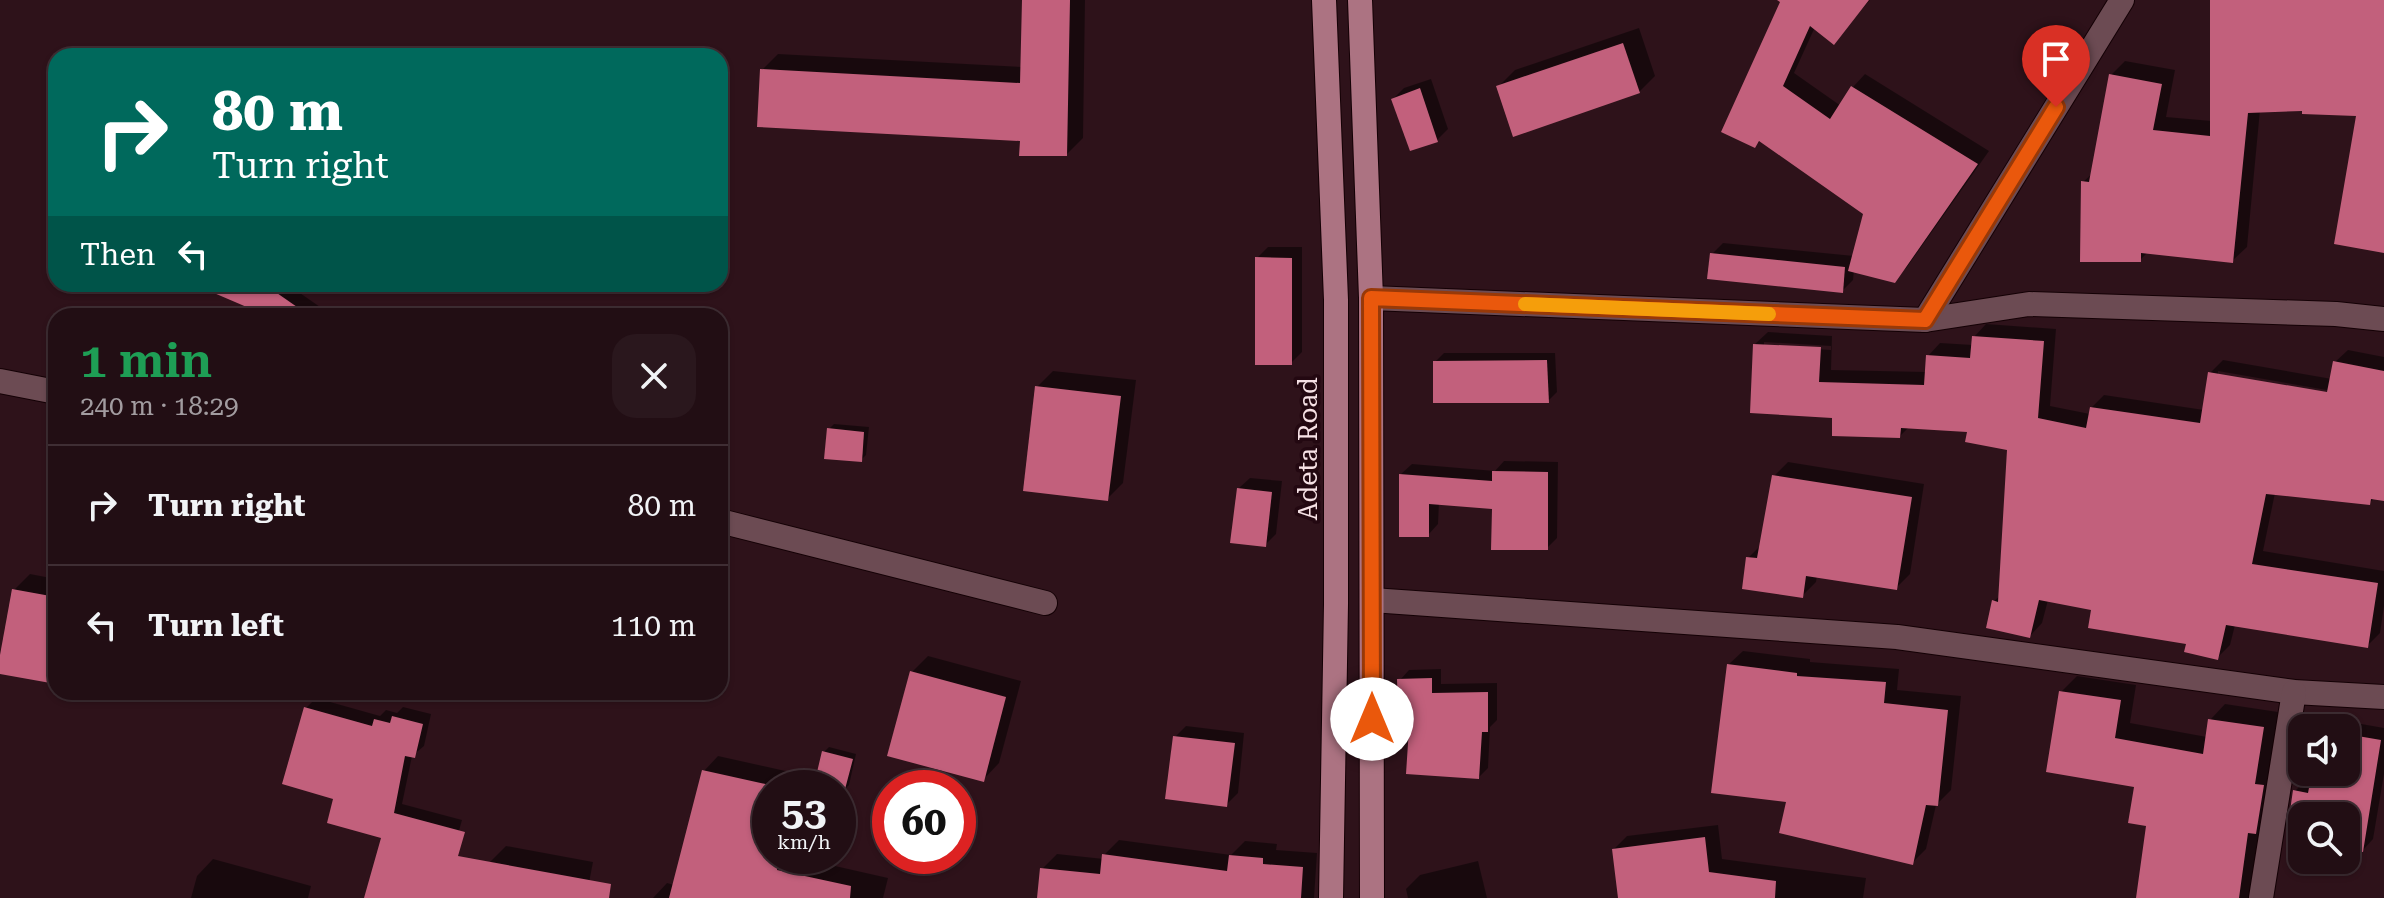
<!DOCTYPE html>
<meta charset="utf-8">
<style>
body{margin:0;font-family:"Roboto Serif",serif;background:#2a171d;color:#f1f3f6;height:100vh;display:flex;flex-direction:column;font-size:30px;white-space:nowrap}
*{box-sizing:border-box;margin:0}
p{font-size:26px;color:#a29ca0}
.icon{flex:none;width:44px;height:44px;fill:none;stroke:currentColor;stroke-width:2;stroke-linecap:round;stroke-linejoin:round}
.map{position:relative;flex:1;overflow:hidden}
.panel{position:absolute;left:48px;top:308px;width:680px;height:392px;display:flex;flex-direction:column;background:#220e14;border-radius:24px;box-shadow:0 2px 6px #0004,0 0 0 2px #3f2e34}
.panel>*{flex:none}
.guide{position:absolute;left:48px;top:48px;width:680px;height:244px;border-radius:24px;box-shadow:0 2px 6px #0004,0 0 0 2px #3f2e34;background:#00695c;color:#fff;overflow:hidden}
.fabs{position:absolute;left:2288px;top:714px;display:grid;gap:16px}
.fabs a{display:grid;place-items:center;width:72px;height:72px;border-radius:16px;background:#220e14;box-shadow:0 2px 6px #0004,0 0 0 2px #3f2e34;font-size:40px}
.speed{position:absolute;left:752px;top:770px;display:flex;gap:16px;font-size:40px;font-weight:700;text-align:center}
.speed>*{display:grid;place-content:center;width:104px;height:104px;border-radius:50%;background:#220e14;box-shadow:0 2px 6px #0004,0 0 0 2px #3f2e34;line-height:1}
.speed small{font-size:20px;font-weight:400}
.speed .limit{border:12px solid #d22;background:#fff;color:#111}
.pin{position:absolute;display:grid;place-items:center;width:68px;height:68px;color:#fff;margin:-82px -34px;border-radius:50% 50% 50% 0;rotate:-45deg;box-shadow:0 0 8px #0007}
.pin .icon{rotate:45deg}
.me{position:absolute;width:88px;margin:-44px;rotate:0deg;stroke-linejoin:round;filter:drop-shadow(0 0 6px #0008)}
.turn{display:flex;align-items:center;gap:28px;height:168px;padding:0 32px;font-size:36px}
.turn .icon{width:104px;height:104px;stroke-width:2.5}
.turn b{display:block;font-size:56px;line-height:68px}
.then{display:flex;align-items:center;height:76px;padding:0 32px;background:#0003;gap:16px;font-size:30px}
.round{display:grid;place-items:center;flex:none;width:84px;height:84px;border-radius:24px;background:#2a171d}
.summary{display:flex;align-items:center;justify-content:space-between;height:136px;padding:0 32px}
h1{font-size:48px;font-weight:600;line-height:60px;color:#1e9e55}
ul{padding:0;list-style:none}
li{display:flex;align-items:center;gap:24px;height:120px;padding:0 32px;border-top:2px solid #3f2e34}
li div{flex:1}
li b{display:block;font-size:30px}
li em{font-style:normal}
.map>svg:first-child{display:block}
.shadow{fill:#0007;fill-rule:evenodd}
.building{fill:#c2607c}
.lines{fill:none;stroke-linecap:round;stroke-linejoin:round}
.street-casing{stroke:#140105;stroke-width:26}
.primary-casing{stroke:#140105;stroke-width:26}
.street{stroke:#6c4b53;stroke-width:24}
.primary{stroke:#ac7382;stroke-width:24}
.route-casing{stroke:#983908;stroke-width:20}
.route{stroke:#ea580c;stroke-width:14}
.slow{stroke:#f59e0b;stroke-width:14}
.labels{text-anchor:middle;stroke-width:7;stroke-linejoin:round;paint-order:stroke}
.street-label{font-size:26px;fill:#f6e1e5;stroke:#230811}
</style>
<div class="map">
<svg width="2384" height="898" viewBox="0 0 2384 898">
<rect width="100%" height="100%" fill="#2e121a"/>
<g class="shadow">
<path d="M1024 0H1085L1083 138 1067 154 1022 139 762 70 778 54 1023 67Z"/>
<path d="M1780 0H1870L1833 42 1815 27 1794 73 1841 106 1853 87 1865 74 1989 151 1907 267 1894 280 1854 270 1853 280 1842 291 1712 254 1723 243 1854 256 1866 213 1761 140 1755 146 1783 2Z"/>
<path d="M2212 0H2384V252L2358 114 2304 109 2260 110 2247 247 2232 261 2148 252 2140 260 2083 182 2093 173 2111 75 2125 61 2175 70 2166 117 2212 121Z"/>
<path d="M1639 28 1655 76 1639 92 1499 86 1515 70Z"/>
<path d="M1431 79 1448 129 1437 140 1411 149 1393 99 1404 88Z"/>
<path d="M1268 247H1302V352L1291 363 1257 258Z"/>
<path d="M208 284H287L333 316H273Z"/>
<path d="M1986 324 2056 329 2050 406 2090 414 2091 408 2104 395 2204 410 2210 373 2223 360 2332 379 2335 362 2348 350 2384 357V499L2375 498 2369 503 2275 493 2263 551 2384 571V606L2380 633 2367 646 2235 625 2230 645 2217 658 2188 643 2093 608 2048 600 2042 623 2030 636 1994 601 2001 595 2009 449 1969 430 1909 427 1900 436 1834 416 1755 344 1768 332 1832 336 1831 370 1927 372 1928 356 1940 343 1973 345 1974 337ZM1764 342 1831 346V350L1764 346ZM2218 371 2338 392 2337 396 2218 375Z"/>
<path d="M1444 353H1555L1557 392 1548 401 1435 362Z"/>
<path d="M1053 371 1136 380 1123 483 1107 499 1037 387Z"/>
<path d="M834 424 869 427 866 455 861 460 829 429Z"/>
<path d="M1504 461 1558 462 1557 538 1547 548 1494 507 1439 502 1438 524 1428 535 1401 474 1412 464 1495 471Z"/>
<path d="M1788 462 1924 484 1910 574 1896 588 1817 575 1816 582 1802 596 1748 558 1762 544 1774 476Z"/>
<path d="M1250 478 1282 481 1276 534 1265 545 1239 488Z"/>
<path d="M30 574 56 579V682L0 672 14 590Z"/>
<path d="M1743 651 1810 659V662L1899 669 1897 690 1961 696 1951 790 1936 805 1926 849 1912 863 1789 800 1728 665Z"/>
<path d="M928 656 1021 681 999 763 983 780 912 672Z"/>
<path d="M1441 669V684L1497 683V720L1490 727 1488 768 1479 777 1412 711 1400 680 1409 670Z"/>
<path d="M2077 676 2136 685 2130 723 2207 737 2210 720 2225 704 2278 712 2252 898H2138L2148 825 2137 785 2061 692Z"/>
<path d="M316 698 380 716 386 710 397 713 403 707 431 714 424 746 412 756 402 804 462 820 440 898H366L383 836 336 798 306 708Z"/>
<path d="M2333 719 2384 728V774L2373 839 2363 850 2346 848V816H2302V840L2295 791 2306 780 2313 781 2314 772H2346V728H2324Z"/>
<path d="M1186 726 1244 733 1238 793 1227 804 1175 737Z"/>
<path d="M829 747 856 754 849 785 844 790 817 784 824 752Z"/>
<path d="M718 756 808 776 805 788H770V856H791L888 878 883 898H653L667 883 674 885 704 771Z"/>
<path d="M1718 825 1722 859 1866 878 1863 898H1620L1614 849 1627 836Z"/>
<path d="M1119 840 1231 855 1245 841 1277 844 1276 850 1317 853 1314 898H1039L1042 869 1057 854 1104 859V855Z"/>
<path d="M506 846 593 862 586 898H483L490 862Z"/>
<path d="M213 859 311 886 308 898H191L197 876Z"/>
<path d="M1478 861 1487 898H1408L1406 889 1420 875Z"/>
</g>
<g class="building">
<path d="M1022 0H1070L1067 156H1019L1020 141 757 127 760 69 1020 83Z"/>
<path d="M1777 0H1869L1834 45 1810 26 1783 86 1830 119 1851 86 1978 164 1895 283 1848 271 1863 214 1759 141 1755 148 1721 132 1780 2Z"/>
<path d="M2210 0H2384V253L2334 244 2356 116 2302 114V111L2248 113 2233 263 2141 253V262H2080L2081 181 2089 182 2109 74 2162 84 2153 130 2210 136Z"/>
<path d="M1623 43 1640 93 1513 137 1496 86Z"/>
<path d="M1420 88 1438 142 1410 151 1391 99Z"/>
<path d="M1710 253 1845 267 1843 293 1707 279Z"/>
<path d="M1255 257 1292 258V365H1255Z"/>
<path d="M193 284H264L310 316H268Z"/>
<path d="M1972 336 2044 341 2038 418 2086 428 2090 407 2200 423 2208 372 2327 392 2333 361 2384 371V501L2371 499 2370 505 2266 494 2252 564 2378 583 2368 648 2226 625 2218 660 2184 652 2186 644 2088 628 2091 610 2039 600 2030 638 1986 628 1992 600 1998 602 2007 450 1965 442 1967 432 1901 428 1900 438 1832 436V418L1750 413 1753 344 1821 347 1819 382 1924 385 1926 355 1970 358Z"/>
<path d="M1547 360 1549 403H1433V361Z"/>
<path d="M1035 386 1121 396 1108 501 1023 491Z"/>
<path d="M827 428 864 432 862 462 824 459Z"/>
<path d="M1492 471 1548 472V550H1491L1492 509 1429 504V537H1399V474L1492 481Z"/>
<path d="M1772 475 1912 497 1897 590 1806 576 1803 598 1742 589 1746 557 1757 558Z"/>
<path d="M1237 488 1272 492 1266 547 1230 543Z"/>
<path d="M12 589 56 597V684L0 674V655Z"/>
<path d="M1727 664 1797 673V676L1886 682 1884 703 1948 710 1938 806 1926 805 1913 865 1779 833 1786 802 1711 793Z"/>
<path d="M910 671 1006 697 984 782 887 756Z"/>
<path d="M1432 678V693L1488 692V732H1482L1479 779 1406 774 1410 713H1398L1397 679Z"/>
<path d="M2059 691 2121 700 2115 738 2203 754 2208 719 2264 727 2255 784 2264 785 2256 834 2248 833 2239 898H2136L2146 826 2128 823 2134 787 2046 772Z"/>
<path d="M304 707 372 726 374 719 390 723 392 716 423 724 415 758 405 756 394 813 465 832 458 856 611 884 609 898H364L381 838 327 823 333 799 282 784Z"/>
<path d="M2346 734 2381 740 2363 852 2346 850V816H2302V842L2286 839 2293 790 2308 793 2312 772H2346Z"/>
<path d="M1173 736 1235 743 1227 807 1165 799Z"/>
<path d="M822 751 853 759 844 793 838 791V788L814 785Z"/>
<path d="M702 770 770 785V856H780L777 870 851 886 850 898H669Z"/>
<path d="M1705 837 1709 872 1776 881 1775 898H1618L1612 849Z"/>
<path d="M1102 854 1227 871 1229 855 1263 858V864L1303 867 1301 898H1037L1040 868 1100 874Z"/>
</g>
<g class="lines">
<defs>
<g id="street">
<path d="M1371 298 1925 320 2029 304 2336 314 2384 319"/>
<path d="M1925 320 2122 0"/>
<path d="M0 381 56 392"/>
<path d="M720 521 1045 603"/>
<path d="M1372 600 1897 637 2294 692 2384 697"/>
<path d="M2261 898 2294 692"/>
</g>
<g id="primary">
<path d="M1324 0 1336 300V604L1331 898"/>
<path d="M1360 0 1371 298 1372 898"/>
</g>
</defs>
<use href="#street" class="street-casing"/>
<use href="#primary" class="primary-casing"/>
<use href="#street" class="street"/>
<use href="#primary" class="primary"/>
</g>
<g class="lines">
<defs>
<path id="route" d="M1372 719 1371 298 1925 320 2056 107"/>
</defs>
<use href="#route" class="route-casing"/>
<use href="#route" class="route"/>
<path class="slow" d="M1525 304 1769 314"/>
</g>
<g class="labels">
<g class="street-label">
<text transform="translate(1308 449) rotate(-90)" y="9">Adeta Road</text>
</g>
</g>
</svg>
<div class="fabs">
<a><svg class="icon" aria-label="sound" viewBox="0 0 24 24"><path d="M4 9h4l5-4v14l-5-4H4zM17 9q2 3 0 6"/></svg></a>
<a><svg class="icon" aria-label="search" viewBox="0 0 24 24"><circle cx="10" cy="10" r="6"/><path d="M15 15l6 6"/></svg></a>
</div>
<div class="speed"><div>53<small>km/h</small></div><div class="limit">60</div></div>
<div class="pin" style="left:2056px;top:107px;background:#d93025"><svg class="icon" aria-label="arrive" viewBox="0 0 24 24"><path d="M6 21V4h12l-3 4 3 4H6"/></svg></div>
<svg class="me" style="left:1372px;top:719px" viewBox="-20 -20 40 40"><circle r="19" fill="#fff"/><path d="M0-13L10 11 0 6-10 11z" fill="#ea580c"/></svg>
<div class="guide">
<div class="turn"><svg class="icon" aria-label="right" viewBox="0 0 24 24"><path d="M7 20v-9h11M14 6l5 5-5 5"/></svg><div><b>80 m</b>Turn right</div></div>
<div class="then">Then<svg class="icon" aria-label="left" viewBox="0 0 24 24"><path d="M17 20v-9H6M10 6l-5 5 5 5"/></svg></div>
</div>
<section class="panel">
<div class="summary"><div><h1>1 min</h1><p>240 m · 18:29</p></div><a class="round"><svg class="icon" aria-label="close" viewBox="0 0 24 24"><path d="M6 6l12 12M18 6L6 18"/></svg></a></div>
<ul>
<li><svg class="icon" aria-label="right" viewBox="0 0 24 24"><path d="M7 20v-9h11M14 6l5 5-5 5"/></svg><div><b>Turn right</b></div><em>80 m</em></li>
<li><svg class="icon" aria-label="left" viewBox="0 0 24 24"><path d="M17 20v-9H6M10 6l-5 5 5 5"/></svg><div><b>Turn left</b></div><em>110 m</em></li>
</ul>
</section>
</div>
